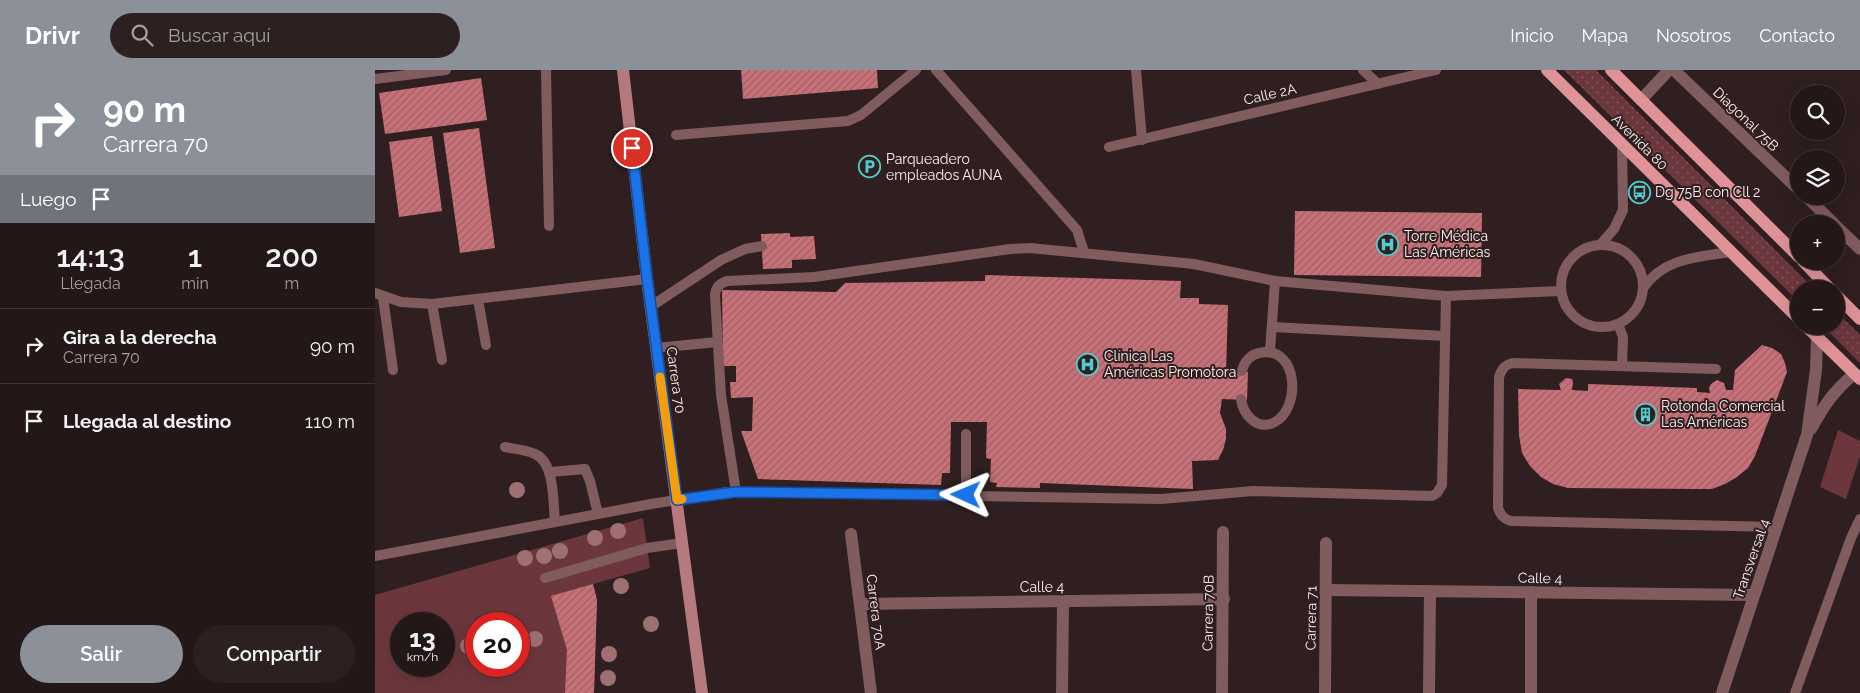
<!DOCTYPE html>
<html lang="es">
<meta charset="utf-8">
<style>
body{margin:0;font-family:Raleway,sans-serif;background:#2c2021;color:#f1f3f6;height:100vh;display:flex;flex-direction:column;font-size:19px;white-space:nowrap}
*{box-sizing:border-box;margin:0}
p{font-size:16px;color:#a39fa2}
.icon{flex:none;width:28px;height:28px;fill:none;stroke:currentColor;stroke-width:2;stroke-linecap:round;stroke-linejoin:round}
.map{position:relative;flex:1;overflow:hidden}
.sheet{display:flex;flex-direction:column;background:#241718;width:375px}
.sheet>*{flex:none}
.guide{background:#8c9099;color:#fff;overflow:hidden}
.fabs{position:absolute;left:1415px;top:15px;display:grid;gap:10px}
.fabs a{display:grid;place-items:center;width:55px;height:55px;border-radius:50%;background:#241718;box-shadow:0 5px 20px #0002,0 0 0 1px #413637;font-size:25px}
.speed{position:absolute;left:15px;top:542px;display:flex;gap:10px;font-size:25px;font-weight:700;text-align:center}
.speed>*{display:grid;place-content:center;width:65px;height:65px;border-radius:50%;background:#241718;box-shadow:0 5px 20px #0002,0 0 0 1px #413637;line-height:1}
.speed small{font-size:12px;font-weight:400}
.speed .limit{border:8px solid #d22;background:#fff;color:#111}
.pin{position:absolute;display:grid;place-items:center;width:42px;height:42px;color:#fff;margin:-21px;border:2px solid #fff;border-radius:50%;box-shadow:0 1px 5px #0007}
.me{position:absolute;width:55px;margin:-28px;rotate:271deg;stroke-linejoin:round;filter:drop-shadow(0 0 4px #0008)}
.turn{display:flex;align-items:center;gap:18px;height:105px;padding:0 20px;font-size:22px}
.turn .icon{width:65px;height:65px;stroke-width:2.5}
.turn b{display:block;font-size:35px;line-height:42px}
.then{display:flex;align-items:center;height:48px;padding:0 20px;background:#0003;gap:10px;font-size:19px}
.eta{display:flex;justify-content:space-evenly;align-items:center;height:85px;text-align:center}
.eta b{font-size:30px;font-weight:600;line-height:35px}
.button{display:flex;gap:10px;margin-top:auto;padding:10px 20px}
.button a{flex:1;height:58px;border-radius:30px;background:#8c9099;color:#fff;font-size:20px;font-weight:600;line-height:58px;text-align:center}
.button a+a{background:#2c2021;color:#f1f3f6}
ul{padding:0;list-style:none}
li{display:flex;align-items:center;gap:15px;height:75px;padding:0 20px;border-top:1px solid #413637}
li div{flex:1}
li b{display:block;font-size:19px}
li em{font-style:normal}
header{display:flex;align-items:center;gap:30px;box-sizing:border-box;height:70px;padding:0 25px;background:#8c9099;color:#fff}
header strong{font-size:24px}
nav{display:flex;gap:28px;margin-inline-start:auto;font-size:18px}
.search{width:350px;height:45px;background:#2c2021;display:flex;align-items:center;gap:12px;box-sizing:border-box;padding:0 18px;border-radius:28px;color:#a39fa2;font-size:19px}
main{display:flex;flex:1;min-height:0}
.map>svg:first-child{display:block}
.grass{fill:url(#grass-dots)}
.pitch{fill:#6c373c;fill-rule:evenodd}
.building{fill:url(#building-hatch)}
.lines{fill:none;stroke-linecap:round;stroke-linejoin:round}
.lane{stroke:#815c5e;stroke-width:10}
.street{stroke:#815c5e;stroke-width:12}
.secondary{stroke:#b67a7e;stroke-width:12}
.primary{stroke:#df9297;stroke-width:12}
.tree{fill:#9f7072}
.route-casing{stroke:#114b97;stroke-width:12}
.route{stroke:#1a73e8;stroke-width:9}
.slow{stroke:#f59e0b;stroke-width:9}
.labels{text-anchor:middle;stroke-width:4;stroke-linejoin:round;paint-order:stroke}
.street-label{font-size:14px;fill:#fbefef;stroke:#301f20}
.poi-label{font-size:14px;fill:#fbefef;stroke:#301f20;text-anchor:start}
</style>
<header>
<strong>Drivr</strong>
<div class="search"><svg class="icon" aria-label="search" viewBox="0 0 24 24"><circle cx="10" cy="10" r="6"/><path d="M15 15l6 6"/></svg>Buscar aquí</div>
<nav><a>Inicio</a><a>Mapa</a><a>Nosotros</a><a>Contacto</a></nav>
</header>
<main>
<section class="sheet">
<div class="guide">
<div class="turn"><svg class="icon" aria-label="right" viewBox="0 0 24 24"><path d="M7 20v-9h11M14 6l5 5-5 5"/></svg><div><b>90 m</b>Carrera 70</div></div>
<div class="then">Luego<svg class="icon" aria-label="arrive" viewBox="0 0 24 24"><path d="M6 21V4h12l-3 4 3 4H6"/></svg></div>
</div>
<div class="eta">
<div><b>14:13</b><p>Llegada</p></div>
<div><b>1</b><p>min</p></div>
<div><b>200</b><p>m</p></div>
</div>
<ul>
<li><svg class="icon" aria-label="right" viewBox="0 0 24 24"><path d="M7 20v-9h11M14 6l5 5-5 5"/></svg><div><b>Gira a la derecha</b><p>Carrera 70</p></div><em>90 m</em></li>
<li><svg class="icon" aria-label="arrive" viewBox="0 0 24 24"><path d="M6 21V4h12l-3 4 3 4H6"/></svg><div><b>Llegada al destino</b></div><em>110 m</em></li>
</ul>
<div class="button"><a>Salir</a><a>Compartir</a></div>
</section>
<div class="map">
<svg width="1485" height="623" viewBox="0 0 1485 623">
<defs>
<pattern id="grass-dots" width="8" height="8" patternUnits="userSpaceOnUse" patternTransform="scale(1.25)"><rect width="8" height="8" fill="#6c373c"/><path d="M2 2h.1M6 6h.1" fill="none" stroke="#825458" stroke-width="1.8" stroke-linecap="round"/></pattern>
<pattern id="building-hatch" width="6" height="6" patternUnits="userSpaceOnUse" patternTransform="scale(1.25)"><rect width="6" height="6" fill="#c77077"/><path d="M-1 1l2-2M0 6l6-6M5 7l2-2" fill="none" stroke="#9c6267"/></pattern>
</defs>
<rect width="100%" height="100%" fill="#301f20"/>
<g class="grass">
<path d="M1189 0H1221L1439 219H1424V232Z"/>
<path d="M1461 241 1485 265V293L1448 256H1461Z"/>
</g>
<g class="pitch">
<path d="M1463 360 1485 371V386L1471 429 1445 417Z"/>
<path d="M268 448 275 498 218 514 222 530 219 623H0V525ZM26 554H69V596H26ZM101 554H144V596H101Z"/>
</g>
<g class="building">
<path d="M366 0H502L503 18 368 29Z"/>
<path d="M106 8 112 50 10 64 4 23Z"/>
<path d="M104 58 120 178 85 183 68 63Z"/>
<path d="M57 66 67 141 24 147 14 72Z"/>
<path d="M920 141 1107 143 1106 207 919 205Z"/>
<path d="M415 163V167L439 166 441 189 417 190V198L388 199 386 164Z"/>
<path d="M610 205 806 211 805 228H824V234L853 235 851 302H873L872 330 847 329 845 343 851 359V369L848 380 843 390 817 391 818 419 665 413V418L621 417 622 413 615 412 616 389 611 388 612 352H576L575 403H567L566 415 383 409 366 361H377L378 327 356 328 355 312H361V296H348L347 220 461 222 470 213 610 211Z"/>
<path d="M1387 275 1397 278 1406 284 1410 293 1412 302 1380 386 1373 398 1362 407 1350 414 1337 419H1323L1193 418 1178 414 1166 407 1155 396 1147 383 1144 365 1143 319 1186 320 1184 314 1191 308 1197 309 1198 312 1197 320 1213 321V314L1322 318V322L1335 323 1334 318 1336 314 1342 310 1349 313 1351 320H1358L1360 300Z"/>
<path d="M218 514 222 530 219 623H190L192 580 176 526Z"/>
</g>
<g class="lines">
<g class="lane">
<path d="M171 0 174 156"/>
<path d="M561 0 702 160 709 182"/>
<path d="M761 0 767 70"/>
<path d="M988 0 1003 14"/>
<path d="M0 9 71 0"/>
<path d="M301 65 473 51 486 45 541 0"/>
<path d="M734 77 1061 0"/>
<circle cx="1227" cy="216" r="41"/>
<path d="M1225 175 1239 159 1248 140 1247 74"/>
<path d="M1269 217C1289 188 1323 187 1355 182"/>
<path d="M0 223 26 232 57 234 272 209"/>
<path d="M8 227 18 300"/>
<path d="M103 229 111 275"/>
<path d="M57 234 67 290"/>
<path d="M275 237 346 190 370 179 387 176"/>
<path d="M1243 254 1248 267 1247 296"/>
<path d="M897 257 1070 266"/>
<path d="M281 278 342 272"/>
<path d="M895 281 900 211"/>
<path d="M1341 299 1138 293C1130 295 1127 298 1124 307L1123 438C1126 446 1129 449 1136 451L1402 457"/>
<path d="M866 329C868 344 881 360 898 353 927 340 924 274 884 283 875 285 869 292 867 301"/>
<path d="M591 364V425"/>
<path d="M130 377C139 379 152 380 160 384 180 392 178 433 180 452"/>
<path d="M175 402 210 399 215 411 223 444"/>
<path d="M361 422 346 325 340 225C341 217 344 214 352 211L439 207 635 179 655 178 819 194 900 211 1071 226 1186 221"/>
<path d="M0 486 276 434 352 422 786 429 878 421 1057 426 1062 423 1067 415 1071 226"/>
<path d="M170 508 272 478 307 473"/>
<path d="M1420 623 1476 468 1485 449"/>
</g>
<g class="street">
<path d="M1299 0 1424 120"/>
<path d="M1266 30 1294 0"/>
<path d="M1431 126 1459 154"/>
<path d="M1461 156 1485 179"/>
<path d="M1436 359C1450 334 1458 322 1479 304"/>
<path d="M476 464 496 623"/>
<path d="M951 520 1379 525"/>
<path d="M485 534 849 529"/>
<path d="M687 623 688 532"/>
<path d="M847 623 848 462"/>
<path d="M950 623 951 473"/>
<path d="M1054 623 1055 521"/>
<path d="M1156 623V522"/>
<path d="M1347 623 1432 365 1441 300 1442 267"/>
</g>
<path class="secondary" d="M248 0 272 209 327 623"/>
<g class="primary">
<path d="M1172 0 1424 249"/>
<path d="M1236 0 1424 187"/>
<path d="M1428 191 1455 219"/>
<path d="M1461 225 1485 249"/>
<path d="M1431 256 1485 309"/>
</g>
</g>
<g class="tree">
<circle cx="142" cy="420" r="8"/>
<circle cx="243" cy="461" r="8"/>
<circle cx="220" cy="468" r="8"/>
<circle cx="185" cy="481" r="8"/>
<circle cx="169" cy="486" r="8"/>
<circle cx="150" cy="488" r="8"/>
<circle cx="246" cy="516" r="8"/>
<circle cx="276" cy="554" r="8"/>
<circle cx="160" cy="569" r="8"/>
<circle cx="93" cy="576" r="8"/>
<circle cx="234" cy="584" r="8"/>
<circle cx="233" cy="608" r="8"/>
</g>
<g class="lines">
<defs>
<path id="route" d="M257 78 272 208 302 430 361 422 591 425"/>
</defs>
<use href="#route" class="route-casing"/>
<use href="#route" class="route"/>
<path class="slow" d="M285 307 302 430 307 429"/>
</g>
<defs>
<symbol id="parking-ring" viewBox="-11 -11 22 22"><circle r="9.5" fill="#301f20" stroke="#52cdcd" stroke-width="1.5"/><path d="M-3.5-5.5H1a3.5 3.5 0 0 1 0 7H-1V5.5H-3.5ZM-1-3.4V-.6H.8a1.4 1.4 0 0 0 0-2.8Z" fill="#52cdcd"/></symbol>
<symbol id="bus-ring" viewBox="-11 -11 22 22"><circle r="9.5" fill="#301f20" stroke="#52cdcd" stroke-width="1.5"/><path d="M-5-6H5V4H4V6H2V4H-2V6H-4V4H-5ZM-3.5-4V0h7V-4ZM-3.5 1.2v1.5H-2V1.2ZM2 1.2v1.5H3.5V1.2Z" fill="#52cdcd"/></symbol>
<symbol id="hospital-ring" viewBox="-11 -11 22 22"><circle r="9.5" fill="#301f20" stroke="#52cdcd" stroke-width="1.5"/><path d="M-5-5h3v3.5h4V-5h3V5h-3V1.5h-4V5h-3Z" fill="#52cdcd"/></symbol>
<symbol id="building-ring" viewBox="-11 -11 22 22"><circle r="9.5" fill="#301f20" stroke="#52cdcd" stroke-width="1.5"/><path d="M-4-6H4V6H1V3H-1V6H-4ZM-2.5-4.3h1.7v1.8h-1.7ZM.8-4.3h1.7v1.8H.8ZM-2.5-1h1.7V.8h-1.7ZM.8-1h1.7V.8H.8Z" fill="#52cdcd"/></symbol>
</defs>
<g fill-rule="evenodd">
<use href="#parking-ring" x="482" y="84" width="25" height="25"/>
<use href="#bus-ring" x="1252" y="110" width="25" height="25"/>
<use href="#hospital-ring" x="1000" y="162" width="25" height="25"/>
<use href="#hospital-ring" x="700" y="282" width="25" height="25"/>
<use href="#building-ring" x="1258" y="332" width="25" height="25"/>
</g>
<g class="labels">
<g class="street-label">
<text transform="translate(895 24) rotate(-13)" y="5">Calle 2A</text>
<text transform="translate(1371 49) rotate(44)" y="5">Diagonal 75B</text>
<text transform="translate(1265 72) rotate(45)" y="5">Avenida 80</text>
<text transform="translate(301 310) rotate(82)" y="5">Carrera 70</text>
<text transform="translate(1376 489) rotate(-71)" y="5">Transversal 4</text>
<text transform="translate(1165 508) rotate(1)" y="5">Calle 4</text>
<text x="667" y="522">Calle 4</text>
<text transform="translate(501 542) rotate(83)" y="5">Carrera 70A</text>
<text transform="translate(833 543) rotate(-89)" y="5">Carrera 70B</text>
<text transform="translate(936 548) rotate(-89)" y="5">Carrera 71</text>
</g>
<g class="poi-label">
<text x="511" y="94">Parqueadero<tspan x="511" dy="16">empleados AUNA</tspan></text>
<text x="1280" y="127">Dg 75B con Cll 2</text>
<text x="1029" y="171">Torre Médica<tspan x="1029" dy="16">Las Américas</tspan></text>
<text x="729" y="291">Clínica Las<tspan x="729" dy="16">Américas Promotora</tspan></text>
<text x="1286" y="341">Rotonda Comercial<tspan x="1286" dy="16">Las Américas</tspan></text>
</g>
</g>
</svg>
<div class="fabs">
<a><svg class="icon" aria-label="search" viewBox="0 0 24 24"><circle cx="10" cy="10" r="6"/><path d="M15 15l6 6"/></svg></a>
<a><svg class="icon" aria-label="layers" viewBox="0 0 24 24"><path d="M12 4l9 5-9 5-9-5zM3 14l9 5 9-5"/></svg></a>
<a>+</a>
<a>−</a>
</div>
<div class="speed"><div>13<small>km/h</small></div><div class="limit">20</div></div>
<div class="pin" style="left:257px;top:78px;background:#d93025"><svg class="icon" aria-label="arrive" viewBox="0 0 24 24"><path d="M6 21V4h12l-3 4 3 4H6"/></svg></div>
<svg class="me" style="left:591px;top:425px" viewBox="-20 -20 40 40"><path d="M0-17L14 15 0 8-14 15z" fill="#1a73e8" stroke="#fff" stroke-width="4"/></svg>
</div>
</main>
